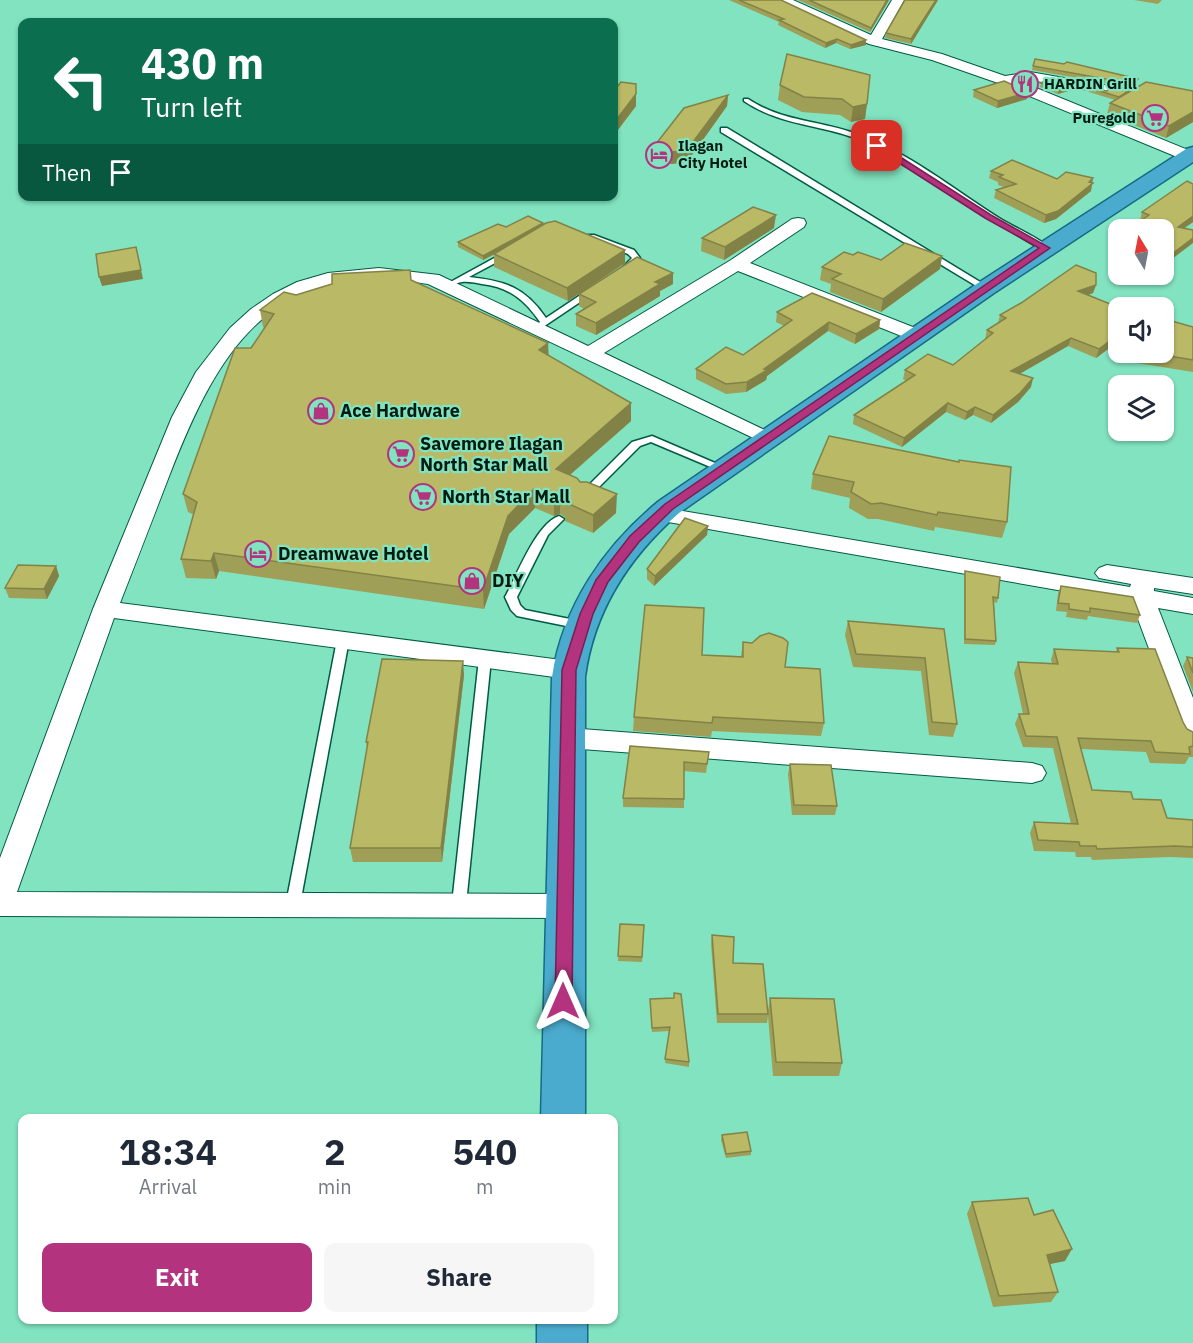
<!DOCTYPE html>
<style>
body{margin:0;font-family:"IBM Plex Sans",sans-serif;background:#f6f6f7;color:#1f2937;height:100vh;display:flex;flex-direction:column;font-size:22px;white-space:nowrap}
*{box-sizing:border-box;margin:0}
p{font-size:20px;color:#747a83}
.icon{flex:none;width:33px;height:33px;fill:none;stroke:currentColor;stroke-width:2;stroke-linecap:round;stroke-linejoin:round}
.map{position:relative;flex:1;overflow:hidden}
.drawer{position:absolute;left:18px;top:1114px;width:600px;height:210px;display:flex;flex-direction:column;background:#fff;border-radius:12px;box-shadow:0 2px 4px #0004}
.drawer>*{flex:none}
.guide{position:absolute;left:18px;top:18px;width:600px;height:183px;border-radius:12px;box-shadow:0 2px 4px #0004;background:#0b6e4f;color:#fff;overflow:hidden}
.needle{width:39px;rotate:350deg}
.tools{position:absolute;left:1108px;top:219px;display:grid;gap:12px}
.tools a{display:grid;place-items:center;width:66px;height:66px;border-radius:12px;background:#fff;box-shadow:0 2px 4px #0004;font-size:30px}
.pin{position:absolute;display:grid;place-items:center;width:51px;height:51px;color:#fff;margin:-26px;border-radius:12px;box-shadow:0 3px 9px #0006}
.me{position:absolute;width:66px;margin:-33px;rotate:0deg;stroke-linejoin:round;filter:drop-shadow(0 0 4px #0008)}
.turn{display:flex;align-items:center;gap:21px;height:126px;padding:0 24px;font-size:27px}
.turn .icon{width:78px;height:78px;stroke-width:2.5}
.turn b{display:block;font-size:42px;line-height:51px}
.then{display:flex;align-items:center;height:57px;padding:0 24px;background:#0003;gap:12px;font-size:22px}
.eta{display:flex;justify-content:space-evenly;align-items:center;height:102px;text-align:center}
.eta b{font-size:36px;font-weight:700;line-height:42px}
.button{display:flex;gap:12px;margin-top:auto;padding:12px 24px}
.button a{flex:1;height:69px;border-radius:12px;background:#b3337e;color:#fff;font-size:24px;font-weight:700;line-height:69px;text-align:center}
.button a+a{background:#f6f6f7;color:#1f2937}
.map>svg:first-child{display:block}
.lines{fill:none;stroke-linecap:round;stroke-linejoin:round}
.service-casing{stroke:#005b44;stroke-width:3}
.minor-casing{stroke:#005b44;stroke-width:2}
.trunk-casing{stroke:#146b84;stroke-width:3}
.service{fill:#fff;fill-rule:evenodd}
.minor{fill:#fff;fill-rule:evenodd}
.trunk{fill:#4babce;fill-rule:evenodd}
.wall{fill:#9f9f58}
.shaded-wall{fill:#828247}
.building{fill:#b9b966;stroke:#828247;stroke-width:1.5}
.route{fill:#b3337e;stroke:#742152;stroke-width:1.5}
.labels{text-anchor:middle;stroke-width:4.5;stroke-linejoin:round;paint-order:stroke}
.far-poi-label{font-size:15px;font-weight:bold;fill:#001b11;stroke:#81e3c0;text-anchor:start}
.poi-label{font-size:18px;font-weight:bold;fill:#001b11;stroke:#81e3c0;text-anchor:start}
</style>
<div class="map">
<svg width="1193" height="1343" viewBox="0 0 1193 1343">
<rect width="100%" height="100%" fill="#81e3c0"/>
<g class="lines">
<defs>
<g id="service">
<path d="M744 99H748C783 122 819 120 857 134 908 152 953 189 999 218 1015 228 1036 236 1050 248L1043 250C982 217 928 171 865 142 825 124 782 127 744 101Z"/>
<path d="M721 128H727L990 288 983 290 721 132Z"/>
<path d="M588 235H594L634 250 640 258C636 265 632 273 623 271V267L632 258 628 254 588 239Z"/>
<path d="M509 250 513 252 512 254 469 277C505 281 525 287 546 318L588 290 595 292 537 331 533 328 540 322C525 300 509 287 482 284 476 283 468 281 462 282 458 282 453 286 449 288L445 285Z"/>
<path d="M652 436 729 469 728 471H720L651 442 640 446 588 498H580L579 496 580 494 632 442Z"/>
<path d="M559 516 564 519 548 535 517 597 520 605 525 610 585 622 587 625 581 629 517 616 511 610 505 597C517 575 536 524 559 516Z"/>
<path d="M343 636 349 640 300 904 298 908 293 910 288 908 286 904 337 640Z"/>
<path d="M485 655 491 659 466 904 464 908 459 910 454 908 452 904 479 659Z"/>
</g>
<g id="minor">
<path d="M777 0H793L871 35 892 0H904L882 39 942 54 1005 76 1030 72 1110 86 1112 89 1105 93 1030 80 1019 81 1193 152V159H1182L998 83 932 60 869 44Z"/>
<path d="M798 218 804 219 806 223 804 227 750 263 923 331 926 335 923 339H909L738 271 604 353 775 435 779 439 775 443 768 445 428 284C271 258 218 349 168 479 152 521 136 562 120 603L569 661 578 664 582 670 578 676 569 679 114 618 17 892 564 894 575 897 579 906 575 915 564 918 0 916V858L93 609 172 417 196 372 230 328 251 309 273 294 297 282 328 273 379 268 439 275 588 346 731 260 792 219Z"/>
<path d="M659 507 1130 587 1131 584 1099 578 1095 573 1099 568 1107 565 1193 578V594L1154 588V591L1193 598V614L1158 608 1193 698V742L1184 739 1180 732 1132 603 651 519 648 514 651 509Z"/>
<path d="M568 728 1032 763 1042 766 1046 773 1042 780 1032 783 568 748 559 745 555 738 559 731Z"/>
</g>
<g id="trunk">
<path d="M1193 147V162L994 293 679 513C629 557 594 610 585 677V1119H541L552 677C563 606 604 546 659 501L978 283 1186 149Z"/>
<rect x="537" y="1320" width="50" height="23"/>
</g>
</defs>
<use href="#service" class="service-casing"/>
<use href="#minor" class="minor-casing"/>
<use href="#trunk" class="trunk-casing"/>
<use href="#service" class="service"/>
<use href="#minor" class="minor"/>
<use href="#trunk" class="trunk"/>
</g>
<g class="wall">
<path d="M729 0H781L866 45 850 49 836 43 825 48 778 25 779 22Z"/>
<path d="M798 0H889L870 32Z"/>
<path d="M938 0 911 44 885 38 886 33Z"/>
<path d="M1134 0H1162L1158 4Z"/>
<path d="M1035 59 1137 83 1129 92 1193 91V122L1166 138 1107 114 1110 103 1115 100 1089 92 1090 88 1107 91 1113 87 1110 84 1032 70Z"/>
<path d="M870 75 865 119 851 122 840 115 802 112 778 100 780 85Z"/>
<path d="M1041 83 1072 90 1058 94 1040 87Z"/>
<path d="M974 90 1029 92 1027 99 997 108 973 97Z"/>
<path d="M614 91 636 106 617 131 614 130Z"/>
<path d="M728 95 727 106 687 162 671 164 652 161V149Z"/>
<path d="M991 171 1057 179 1092 183 1091 191 1056 219 1044 223 994 198 996 190 1004 187 998 185V182L989 178Z"/>
<path d="M1193 184V222L1184 228 1140 220 1142 212Z"/>
<path d="M543 223V225L625 250V263L568 301 494 267V255L483 260 458 247V242L506 227Z"/>
<path d="M774 228 724 260 701 251 702 238Z"/>
<path d="M1119 236V254L1108 250 1110 243Z"/>
<path d="M853 255 881 260 942 256 940 269 881 312 830 292 831 284 820 280 822 267Z"/>
<path d="M410 270 411 281 549 355 631 421 570 475 616 513 593 533 565 521V517L560 514 554 516 535 508 509 534 484 609 219 571 216 579 186 578 181 559 194 515 188 512 183 494 251 348 265 328 263 327 260 310Z"/>
<path d="M673 284 660 291V296L596 335 576 326V314L584 309 579 306V294Z"/>
<path d="M1096 285 1093 293 1088 295 1119 308V341L1096 358 1068 346 1019 374 1031 387 1018 402 991 423 973 415 965 420 946 412 902 447 853 424 854 415 907 381 903 379 905 370 953 365 985 339 987 330 998 323 1000 315Z"/>
<path d="M777 312 880 320 879 329 855 344 828 331 767 376 766 380 746 392 726 394 696 379V369L743 355 784 326 776 322Z"/>
<path d="M1168 320 1193 327V372L1131 362 1132 352H1164V334Z"/>
<path d="M829 436 1007 522 1002 538 935 527 934 531 878 519H868L849 508 850 498 811 489 813 474Z"/>
<path d="M708 526 707 535 654 586 647 579V569Z"/>
<path d="M56 566 59 576 47 599 9 598 5 588Z"/>
<path d="M965 571 998 598 997 603 994 602 996 641 995 645 964 644V576Z"/>
<path d="M1061 586 1140 615 1137 623 1088 616 1087 620 1066 617 1067 612 1056 611 1058 593Z"/>
<path d="M848 621 944 629 957 724 953 737 929 735 921 671 853 667 845 635Z"/>
<path d="M743 642 785 667 824 723 821 736 712 731 711 737 633 731 634 717 702 655 741 656Z"/>
<path d="M1117 648 1183 722 1187 729 1193 732V757H1189L1185 764 1150 763 1146 752 1081 749 1092 790 1133 799 1167 818 1193 820V858L1170 857 1092 860 1091 857H1076L1075 852 1034 851 1030 833 1034 822 1071 824 1053 748 1023 747 1015 724 1019 714H1023L1014 673 1018 662 1052 663 1051 660 1054 649 1116 652Z"/>
<path d="M1187 657 1193 658V692L1183 666Z"/>
<path d="M464 675 442 862H353L350 848 367 748 366 742Z"/>
<path d="M630 746 709 752 706 773 684 771V808L623 807V798Z"/>
<path d="M790 764 837 806 835 815H792L788 774Z"/>
<path d="M620 924 644 925 642 962 618 961Z"/>
<path d="M712 935 768 1010 770 998 842 1063 839 1076H773L768 1016 767 1023H717L711 944Z"/>
<path d="M674 998 689 1062V1067L665 1063 669 1031 652 1032 650 999Z"/>
<path d="M722 1135 751 1151V1155L726 1158 721 1140Z"/>
<path d="M972 1202 1034 1215 1065 1261 1049 1264 1058 1292 1051 1302 993 1307 967 1214Z"/>
</g>
<g class="shaded-wall">
<path d="M887 0H889L870 32 871 28Z"/>
<path d="M936 0H938L911 44V39Z"/>
<path d="M837 39 836 43 825 48 826 43Z"/>
<path d="M866 40V45L850 49 851 45Z"/>
<path d="M1138 79 1137 83 1120 102 1121 98Z"/>
<path d="M1073 86 1072 90 1058 94 1059 90Z"/>
<path d="M1029 92 1027 99 997 108 998 101Z"/>
<path d="M636 94V106L617 131V119Z"/>
<path d="M728 95 727 106 687 162 671 164 672 152Z"/>
<path d="M867 104 865 119 851 122 853 107Z"/>
<path d="M1193 112V122L1166 138 1169 126Z"/>
<path d="M1093 178 1091 191 1056 219 1044 223 1046 215Z"/>
<path d="M776 215 774 228 724 260 725 247Z"/>
<path d="M1193 216V222L1176 234 1178 227Z"/>
<path d="M543 223V227L483 260V256Z"/>
<path d="M1193 238V243L1164 265V260Z"/>
<path d="M625 250V263L568 301 567 288Z"/>
<path d="M138 256 143 279 102 286 99 277Z"/>
<path d="M942 256 940 269 881 312 883 299Z"/>
<path d="M673 273V284L660 291V296L596 335V323L655 282Z"/>
<path d="M1096 285 1093 293 1076 300 1078 291Z"/>
<path d="M880 320 879 329 855 344 856 334Z"/>
<path d="M829 322 828 331 767 376 766 380 746 392 747 382 764 369Z"/>
<path d="M1119 334V341L1096 358 1099 349Z"/>
<path d="M1071 338 1068 346 1009 380 1011 371Z"/>
<path d="M548 343 549 361 539 350Z"/>
<path d="M1033 378 1031 387 1018 402 991 423 993 415Z"/>
<path d="M631 403V421L556 487V469Z"/>
<path d="M948 403 946 412 902 447 904 438Z"/>
<path d="M975 407 973 415 965 420 967 412Z"/>
<path d="M534 489 535 508 509 534 484 609 483 590 508 516Z"/>
<path d="M617 494 616 513 593 533V515Z"/>
<path d="M560 496V514L554 516V498Z"/>
<path d="M708 526 707 535 654 586 655 576Z"/>
<path d="M214 553 219 571 216 579 211 561Z"/>
<path d="M56 566 59 576 47 599 44 589Z"/>
<path d="M463 661 464 675 442 862 441 848Z"/>
<path d="M1072 1249 1065 1261 1040 1266 1047 1255Z"/>
</g>
<g class="building">
<path d="M739 0H781L866 40 851 45 837 39 826 43 779 20 784 19Z"/>
<path d="M809 0H887L871 28Z"/>
<path d="M905 0H936L911 39 886 33Z"/>
<path d="M787 54 870 75 867 104 853 107 842 99 804 97 780 85Z"/>
<path d="M1035 59 1064 64 1067 62 1138 79 1124 94 1119 97 1090 88 1107 91 1115 86 1111 80 1033 66Z"/>
<path d="M1004 81 1029 92 998 101 974 90Z"/>
<path d="M1044 81 1073 86 1059 90 1041 83Z"/>
<path d="M621 82 636 84V94L617 119 614 118V91Z"/>
<path d="M1146 82 1193 91V112L1169 126 1110 103Z"/>
<path d="M728 95 687 150 672 152 652 149 684 108Z"/>
<path d="M1012 160 1057 179 1066 172 1093 178 1089 182 1093 183 1058 211 1046 215 996 190 1016 184 999 177 1003 175 991 171Z"/>
<path d="M1187 181 1193 184V216L1178 227 1193 230V238L1164 260V230H1128L1149 215 1142 212Z"/>
<path d="M753 207 776 215 725 247 702 238Z"/>
<path d="M528 216 543 223 483 256 458 242 498 224 506 227Z"/>
<path d="M555 221 625 250 567 288 494 254 546 223Z"/>
<path d="M1119 236V246L1110 243Z"/>
<path d="M905 243 942 256 883 299 832 279 841 274 822 267 844 252 853 255 858 252 881 260Z"/>
<path d="M136 247 141 270 99 277 96 254Z"/>
<path d="M637 257 673 273 655 282 660 284 596 323 576 314 596 302 579 294Z"/>
<path d="M1076 265 1096 273V285L1078 291 1120 308H1119V315L1115 318 1119 320V334L1099 349 1071 338 1011 371 1033 378 1020 393 993 415 975 407 967 412 948 403 904 438 854 415 915 375 905 370 928 354 953 365 993 333 987 330 1006 318 1000 315 1021 303Z"/>
<path d="M410 270 411 280 548 343 539 350 631 403 556 469 577 478 580 482H587L617 494 593 515 565 502V499L560 496 554 498 534 489 508 516 483 590 214 553 211 561 181 559 197 502 183 494 235 348H251L274 314 260 310 284 292 296 295 332 284V274Z"/>
<path d="M812 293 880 320 856 334 829 322 764 369 767 370 747 382 726 384 696 369 726 347 743 355 792 320 777 312Z"/>
<path d="M1168 320 1193 327V360L1146 352H1164V336Z"/>
<path d="M829 436 959 462V460L1011 467 1007 522 938 512 937 515 881 503 871 504 851 492 854 482 813 474Z"/>
<path d="M685 518 708 526 655 576 647 569Z"/>
<path d="M18 565 56 566 44 589 5 588Z"/>
<path d="M965 571 1000 577 998 598 993 597 996 641 965 639Z"/>
<path d="M1061 586 1133 597 1140 615 1090 608V612L1069 609V604L1058 603Z"/>
<path d="M645 605 704 608 702 655 743 657V642L752 643 760 636 769 633 783 638 788 642 785 667 820 669 824 723 713 717 712 723 634 717Z"/>
<path d="M848 621 944 629 957 724 932 722 925 658 856 654Z"/>
<path d="M1117 648 1155 649 1183 722 1187 729 1193 732V746L1189 747 1190 754 1155 752 1151 741 1078 738 1092 790 1131 792 1133 799 1161 800 1167 818 1193 820V847L1175 846 1097 849 1096 846H1080L1079 842 1038 840 1034 822 1078 824 1057 737 1026 736 1019 714H1029L1018 662 1058 664 1054 649 1119 652Z"/>
<path d="M1187 657 1193 658V673Z"/>
<path d="M382 659 463 661 441 848H350L368 742H366Z"/>
<path d="M630 746 709 752 707 764 684 762V799L623 798Z"/>
<path d="M790 764 831 765 837 806 794 805Z"/>
<path d="M620 924 644 925 642 957 618 956Z"/>
<path d="M712 935 734 937 733 963 763 964 768 1014H718Z"/>
<path d="M674 993 681 994 689 1062 665 1059 670 1027 652 1028 650 999 674 998Z"/>
<path d="M770 998 834 999 842 1063 776 1062Z"/>
<path d="M747 1132 751 1151 726 1154 722 1135Z"/>
<path d="M1028 1198 1034 1215 1053 1210 1072 1249 1047 1255 1058 1292 999 1296 972 1202Z"/>
</g>
<path class="route" d="M874 144H880L991 215 1050 248 673 509 639 542 608 582 593 614 576 670 572 1001 569 1006 563 1008 557 1006 555 1001 562 670 580 614 596 580 630 536 665 504 1039 248 985 218 874 147Z"/>
<defs>
<symbol id="restaurant-ring" viewBox="-11 -11 22 22"><circle r="9.5" fill="#81e3c0" stroke="#b3337e" stroke-width="1.5"/><path d="M-5-6h1v4h1v-4h1v4h1v-4h1v5L-1.5 .5V6h-2V.5L-5-1ZM5-6V6H3V1.5H1.5Q1.5-4 5-6Z" fill="#b3337e"/></symbol>
<symbol id="supermarket-ring" viewBox="-11 -11 22 22"><circle r="9.5" fill="#81e3c0" stroke="#b3337e" stroke-width="1.5"/><path d="M-6-5.5h2.5l.6 2H6L4.5 2H-2.5L-4.4-4H-6ZM-1.5 3.2a1.3 1.3 0 1 0 .1 0ZM3 3.2a1.3 1.3 0 1 0 .1 0Z" fill="#b3337e"/></symbol>
<symbol id="hotel-ring" viewBox="-11 -11 22 22"><circle r="9.5" fill="#81e3c0" stroke="#b3337e" stroke-width="1.5"/><path d="M-6-4.5h1.5V1H6V5H4.5V3h-9V5H-6ZM-4 0a1.8 1.8 0 1 1 3.6 0ZM.5 0V-2.5h3Q6-2.5 6 0Z" fill="#b3337e"/></symbol>
<symbol id="shop-ring" viewBox="-11 -11 22 22"><circle r="9.5" fill="#81e3c0" stroke="#b3337e" stroke-width="1.5"/><path d="M-5-2.5h2.3a2.7 3.5 0 0 1 5.4 0H5L5.5 6h-11ZM-1.5-2.5h3a1.5 2.3 0 0 0-3 0Z" fill="#b3337e"/></symbol>
</defs>
<g fill-rule="evenodd">
<use href="#restaurant-ring" x="1010" y="69" width="30" height="30"/>
<use href="#supermarket-ring" x="1140" y="103" width="30" height="30"/>
<use href="#hotel-ring" x="644" y="140" width="30" height="30"/>
<use href="#shop-ring" x="306" y="396" width="30" height="30"/>
<use href="#supermarket-ring" x="386" y="439" width="30" height="30"/>
<use href="#supermarket-ring" x="408" y="482" width="30" height="30"/>
<use href="#hotel-ring" x="243" y="539" width="30" height="30"/>
<use href="#shop-ring" x="457" y="566" width="30" height="30"/>
</g>
<g class="labels">
<g class="far-poi-label">
<text x="1044" y="89">HARDIN Grill</text>
<text x="1136" y="123" text-anchor="end">Puregold</text>
<text x="678" y="151">Ilagan<tspan x="678" dy="17">City Hotel</tspan></text>
</g>
<g class="poi-label">
<text x="340" y="417">Ace Hardware</text>
<text x="420" y="450">Savemore Ilagan<tspan x="420" dy="21">North Star Mall</tspan></text>
<text x="442" y="503">North Star Mall</text>
<text x="278" y="560">Dreamwave Hotel</text>
<text x="492" y="587">DIY</text>
</g>
</g>
</svg>
<div class="tools">
<a><svg class="needle" viewBox="-14 -14 28 28"><path d="M0-13l5 13h-10z" fill="#e53935"/><path d="M0 13l5-13h-10z" fill="#747a83"/></svg></a>
<a><svg class="icon" aria-label="sound" viewBox="0 0 24 24"><path d="M4 9h4l5-4v14l-5-4H4zM17 9q2 3 0 6"/></svg></a>
<a><svg class="icon" aria-label="layers" viewBox="0 0 24 24"><path d="M12 4l9 5-9 5-9-5zM3 14l9 5 9-5"/></svg></a>
</div>
<div class="pin" style="left:877px;top:146px;background:#d93025"><svg class="icon" aria-label="arrive" viewBox="0 0 24 24"><path d="M6 21V4h12l-3 4 3 4H6"/></svg></div>
<svg class="me" style="left:563px;top:1001px" viewBox="-20 -20 40 40"><path d="M0-17L14 15 0 8-14 15z" fill="#b3337e" stroke="#fff" stroke-width="4"/></svg>
<div class="guide">
<div class="turn"><svg class="icon" aria-label="left" viewBox="0 0 24 24"><path d="M17 20v-9H6M10 6l-5 5 5 5"/></svg><div><b>430 m</b>Turn left</div></div>
<div class="then">Then<svg class="icon" aria-label="arrive" viewBox="0 0 24 24"><path d="M6 21V4h12l-3 4 3 4H6"/></svg></div>
</div>
<section class="drawer">
<div class="eta">
<div><b>18:34</b><p>Arrival</p></div>
<div><b>2</b><p>min</p></div>
<div><b>540</b><p>m</p></div>
</div>
<div class="button"><a>Exit</a><a>Share</a></div>
</section>
</div>
